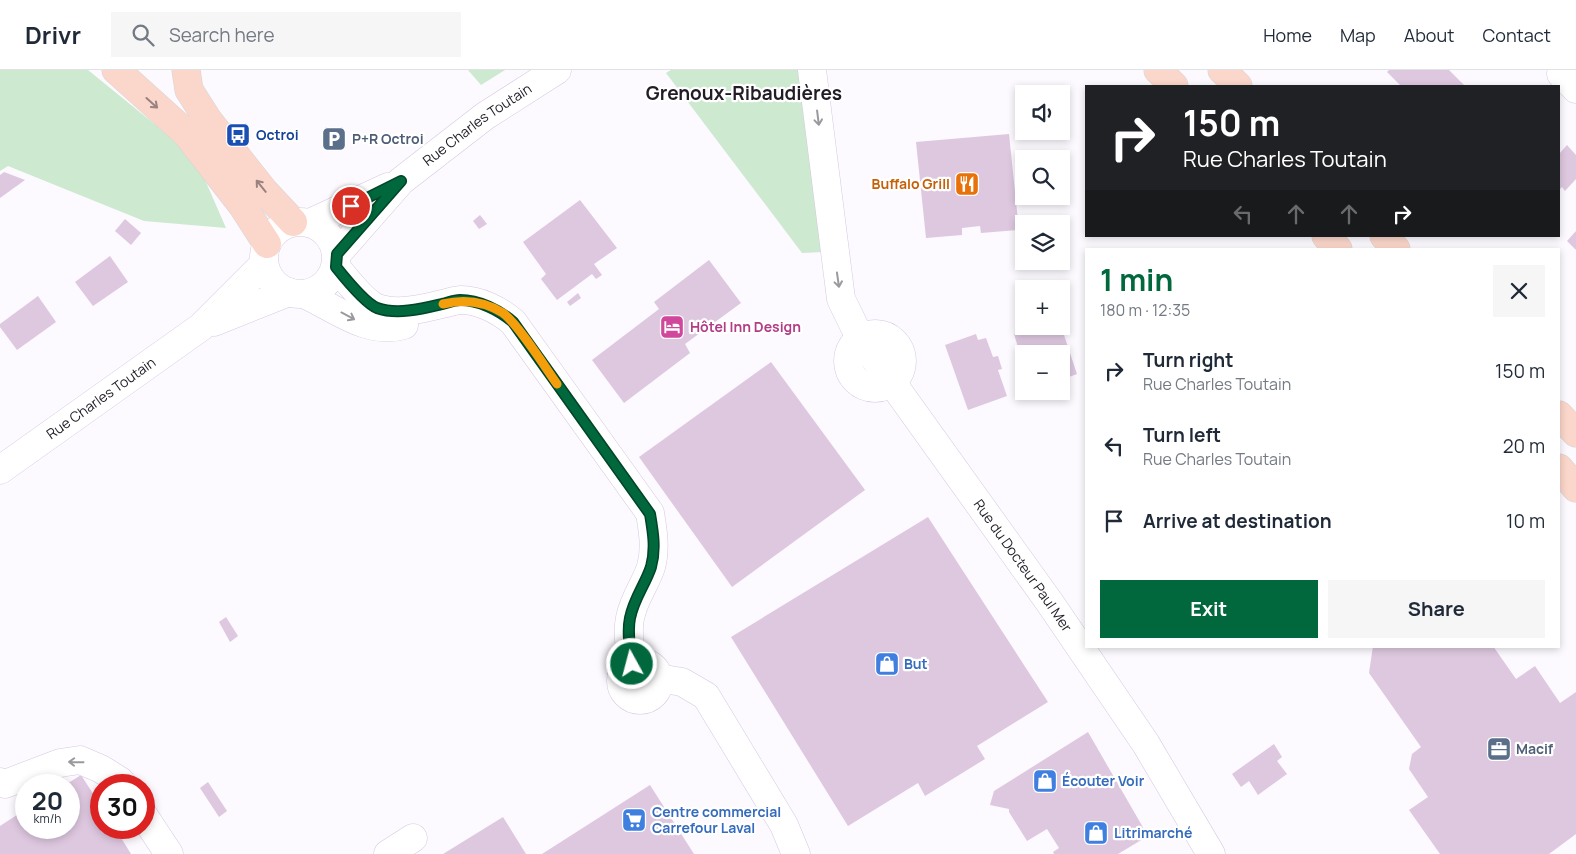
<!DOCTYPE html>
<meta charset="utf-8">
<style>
body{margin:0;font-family:Manrope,sans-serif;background:#f6f6f7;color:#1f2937;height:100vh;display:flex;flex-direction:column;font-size:19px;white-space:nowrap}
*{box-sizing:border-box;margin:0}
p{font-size:16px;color:#747a83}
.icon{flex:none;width:28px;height:28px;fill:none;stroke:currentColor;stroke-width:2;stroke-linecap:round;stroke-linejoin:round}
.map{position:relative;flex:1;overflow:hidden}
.side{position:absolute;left:1085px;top:178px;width:475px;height:400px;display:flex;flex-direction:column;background:#fff;border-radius:0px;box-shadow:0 2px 8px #0003}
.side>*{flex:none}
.guide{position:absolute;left:1085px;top:15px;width:475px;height:152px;border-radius:0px;box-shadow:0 2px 8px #0003;background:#202124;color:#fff;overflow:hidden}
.fabs{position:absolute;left:1015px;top:15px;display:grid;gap:10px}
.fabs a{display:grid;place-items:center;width:55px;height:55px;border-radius:0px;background:#fff;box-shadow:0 2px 8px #0003;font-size:25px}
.speed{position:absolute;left:15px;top:704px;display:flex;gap:10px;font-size:25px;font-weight:700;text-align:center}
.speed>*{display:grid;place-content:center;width:65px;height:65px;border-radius:50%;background:#fff;box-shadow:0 2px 8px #0003;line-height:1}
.speed small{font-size:12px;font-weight:400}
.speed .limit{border:8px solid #d22;background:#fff;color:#111}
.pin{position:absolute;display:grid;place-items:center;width:42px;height:42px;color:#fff;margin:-21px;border:2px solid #fff;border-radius:50%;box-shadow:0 1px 5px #0007}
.me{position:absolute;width:55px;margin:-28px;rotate:353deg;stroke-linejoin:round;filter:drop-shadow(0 0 4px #0008)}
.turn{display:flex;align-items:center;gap:18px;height:105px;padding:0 15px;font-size:22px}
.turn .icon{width:65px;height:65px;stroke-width:2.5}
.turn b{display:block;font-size:35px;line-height:42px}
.lanes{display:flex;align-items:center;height:48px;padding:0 15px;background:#0003;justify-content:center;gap:25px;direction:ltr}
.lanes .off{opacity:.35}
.round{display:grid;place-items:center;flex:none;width:52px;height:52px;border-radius:0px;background:#f6f6f7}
.headline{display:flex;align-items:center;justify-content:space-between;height:85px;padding:0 15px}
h1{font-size:30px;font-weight:700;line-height:38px;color:#01683d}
.primary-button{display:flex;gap:10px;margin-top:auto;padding:10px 15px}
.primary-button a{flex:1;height:58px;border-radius:0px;background:#01683d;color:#fff;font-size:20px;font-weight:700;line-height:58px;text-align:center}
.primary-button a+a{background:#f6f6f7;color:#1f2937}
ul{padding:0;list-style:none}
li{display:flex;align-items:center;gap:15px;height:75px;padding:0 15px}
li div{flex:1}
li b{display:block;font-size:19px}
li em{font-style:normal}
header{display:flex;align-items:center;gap:30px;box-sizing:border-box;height:70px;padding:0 25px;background:#fff;border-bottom:1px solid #e0e1e3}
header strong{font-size:24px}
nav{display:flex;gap:28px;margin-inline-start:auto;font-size:18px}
.search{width:350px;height:45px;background:#f6f6f7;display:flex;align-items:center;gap:12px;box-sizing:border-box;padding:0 18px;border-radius:0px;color:#747a83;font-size:19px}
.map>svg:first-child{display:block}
.green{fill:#cde9d0}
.building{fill:#dec8e0}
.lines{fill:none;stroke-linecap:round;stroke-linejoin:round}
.minor-casing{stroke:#d5c8e3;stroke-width:29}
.major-casing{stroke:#d7d6d8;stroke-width:29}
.minor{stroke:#fff;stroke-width:28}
.major{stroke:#fbd6ca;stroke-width:28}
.oneway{stroke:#998280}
.oneway2{stroke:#9b999d}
.route-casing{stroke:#014428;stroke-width:12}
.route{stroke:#01683d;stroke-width:9}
.slow{stroke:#f59e0b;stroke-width:9}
.labels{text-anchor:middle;stroke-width:4.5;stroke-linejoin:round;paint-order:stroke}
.street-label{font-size:14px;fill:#211c25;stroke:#fff}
.transit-label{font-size:14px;font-weight:bold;fill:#164399;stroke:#fff;text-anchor:start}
.service-label{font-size:14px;font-weight:bold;fill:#4e5e75;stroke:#fff;text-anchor:start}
.food-label{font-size:14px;font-weight:bold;fill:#c56008;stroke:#fff;text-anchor:end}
.hotel-label{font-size:14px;font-weight:bold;fill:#b23c85;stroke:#fff;text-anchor:start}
.shop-label{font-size:14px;font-weight:bold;fill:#366cbe;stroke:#fff;text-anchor:start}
.district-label{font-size:19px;font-weight:bold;fill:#211c25;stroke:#fff}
</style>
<header>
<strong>Drivr</strong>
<div class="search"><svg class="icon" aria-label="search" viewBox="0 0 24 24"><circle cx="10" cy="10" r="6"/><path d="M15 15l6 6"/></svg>Search here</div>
<nav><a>Home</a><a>Map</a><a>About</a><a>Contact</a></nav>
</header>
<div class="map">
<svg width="1576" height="784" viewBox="0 0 1576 784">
<rect width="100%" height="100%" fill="#fcf9ff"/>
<g class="green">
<path d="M0 0H88L195 87 226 158 144 151 8 96 0 101Z"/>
<path d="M468 0H505L481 15Z"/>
<path d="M671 0H799L822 182 802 183 666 3Z"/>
</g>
<g class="building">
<path d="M1389 0H1449L1465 16H1401L1387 2Z"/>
<path d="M1009 64 1019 160 981 163 980 156 962 158V165L926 168 916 72Z"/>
<path d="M1567 75 1576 85V109L1565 121 1562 117 1559 120V84Z"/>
<path d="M4 102 25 110 0 128V105Z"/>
<path d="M580 130 617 178 594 194 602 205 596 209 592 204 557 230 541 209 546 204 523 172Z"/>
<path d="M480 145 487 154 479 159 473 151Z"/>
<path d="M125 149 141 163 131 175 115 161Z"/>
<path d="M1576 161V180L1567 171Z"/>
<path d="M110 186 128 212 93 236 75 212Z"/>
<path d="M709 190 741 233 685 274 690 283 624 333 592 290 659 239 654 232Z"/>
<path d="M578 223 581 228 570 236 567 232Z"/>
<path d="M38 226 56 252 17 280 0 257V254Z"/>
<path d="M1037 256H1061L1077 304 1061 310V284H1024L1023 294 1014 264Z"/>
<path d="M976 264 978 270 986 268 993 287 998 286 1002 299 998 300 1007 326 968 340 945 275Z"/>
<path d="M771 292 865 420 732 517 639 387Z"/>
<path d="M928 447 1048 632 977 676 985 689 925 726 918 713 848 756 731 567Z"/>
<path d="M226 547 238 566 230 572 219 552Z"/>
<path d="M1373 576H1493L1516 609 1535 596 1560 633 1576 622V764L1549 784H1440L1409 740 1428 727 1409 699 1412 684 1421 677 1369 603Z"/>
<path d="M1088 662 1148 766 1118 784H1054L1053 782 1059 778 1047 759 1027 771 1009 742V739L990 735 994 721Z"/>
<path d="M1274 674 1282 687 1277 691 1287 704 1258 725 1249 711 1241 717 1232 704Z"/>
<path d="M81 705 101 736V758H115L131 784H0V756L26 739V758H69V715H65Z"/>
<path d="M208 712 227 741 219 747 200 718Z"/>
<path d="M650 715 694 784H542Z"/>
<path d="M503 747 526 784H443Z"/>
</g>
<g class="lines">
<defs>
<g id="minor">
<path id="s1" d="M812 0 841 229 860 268 1050 533 1146 674 1211 784"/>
<path d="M1566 0 1561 4 1576 19"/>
<circle cx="300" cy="188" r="36"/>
<path d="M310 153 388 117"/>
<path id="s2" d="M337 184 401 111 485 46 557 0"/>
<path d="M336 197C344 207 365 233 377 238 397 245 422 239 442 234 448 233 455 230 461 230 479 230 499 240 513 252L650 443C653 461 656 479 651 497 645 515 634 528 630 548 627 562 630 579 632 594"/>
<path d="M304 224C335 238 368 266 404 255"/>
<path d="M214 252 289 222"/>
<circle cx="875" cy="291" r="27"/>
<path id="s3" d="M0 400 201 257 264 194"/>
<circle cx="640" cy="611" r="19"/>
<path d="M658 608 682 612 706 626 784 755 796 784"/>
<path d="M0 712 5 714 60 693 80 690 101 699 120 711 123 715"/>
<path d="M144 746 169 784"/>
<path d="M388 784 413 768"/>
</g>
<g id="major">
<path d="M116 0 186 63 242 135 267 174"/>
<path d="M186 0 189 20 208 50 264 121 293 152"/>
<path d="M1158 0 1174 16"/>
<path d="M1222 0 1238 16"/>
<path d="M1326 166 1338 179"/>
<path d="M1384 166 1396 179"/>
<path d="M1559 345 1576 363"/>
<path d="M1559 398 1576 418"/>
</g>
</defs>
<use href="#minor" class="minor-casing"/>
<use href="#major" class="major-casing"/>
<use href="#minor" class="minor"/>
<use href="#major" class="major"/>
</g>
<defs><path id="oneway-shaft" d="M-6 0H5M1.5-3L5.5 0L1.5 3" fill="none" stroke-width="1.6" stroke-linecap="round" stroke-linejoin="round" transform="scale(1.25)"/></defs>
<g class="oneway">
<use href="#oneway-shaft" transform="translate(152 33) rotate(42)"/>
<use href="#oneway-shaft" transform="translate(261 116) rotate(-129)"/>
</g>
<g class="oneway2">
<use href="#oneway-shaft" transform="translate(818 48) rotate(83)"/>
<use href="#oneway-shaft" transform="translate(838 210) rotate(82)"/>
<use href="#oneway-shaft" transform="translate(348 246) rotate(28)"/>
<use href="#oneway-shaft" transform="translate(76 692) rotate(-179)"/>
</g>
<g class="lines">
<defs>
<path id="route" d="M351 136 401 111 337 184 336 197C344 207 365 233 377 238 397 245 421 239 442 234 447 233 454 230 460 230 479 230 499 240 513 252L650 444C653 462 656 479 651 497 645 515 634 528 630 548 627 562 630 579 632 594"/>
</defs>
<use href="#route" class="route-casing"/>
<use href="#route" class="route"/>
<path class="slow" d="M443 234C464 229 484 231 503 243 518 254 545 297 557 314"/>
</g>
<defs>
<symbol id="bus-square" viewBox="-11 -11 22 22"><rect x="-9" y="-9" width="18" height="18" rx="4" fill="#1a4fb4" stroke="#fff"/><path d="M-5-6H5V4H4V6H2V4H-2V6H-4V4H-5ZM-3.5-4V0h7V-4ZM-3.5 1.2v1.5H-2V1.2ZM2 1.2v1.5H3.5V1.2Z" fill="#fff"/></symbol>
<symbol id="parking-square" viewBox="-11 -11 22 22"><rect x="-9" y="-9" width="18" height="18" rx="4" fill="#5c6f8a" stroke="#fff"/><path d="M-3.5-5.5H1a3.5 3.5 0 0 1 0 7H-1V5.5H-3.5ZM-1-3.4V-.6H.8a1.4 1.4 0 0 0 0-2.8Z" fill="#fff"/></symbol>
<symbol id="restaurant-square" viewBox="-11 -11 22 22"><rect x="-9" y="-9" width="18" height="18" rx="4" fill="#e8710a" stroke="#fff"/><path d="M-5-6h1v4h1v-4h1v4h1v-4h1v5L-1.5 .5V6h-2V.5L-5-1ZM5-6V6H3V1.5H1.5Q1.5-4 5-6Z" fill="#fff"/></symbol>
<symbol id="hotel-square" viewBox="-11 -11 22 22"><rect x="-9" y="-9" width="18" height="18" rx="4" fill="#d1479c" stroke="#fff"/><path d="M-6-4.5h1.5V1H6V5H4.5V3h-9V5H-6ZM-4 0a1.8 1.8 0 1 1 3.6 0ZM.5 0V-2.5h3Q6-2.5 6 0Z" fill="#fff"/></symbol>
<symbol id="shop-square" viewBox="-11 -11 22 22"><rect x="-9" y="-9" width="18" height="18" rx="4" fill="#3f7fe0" stroke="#fff"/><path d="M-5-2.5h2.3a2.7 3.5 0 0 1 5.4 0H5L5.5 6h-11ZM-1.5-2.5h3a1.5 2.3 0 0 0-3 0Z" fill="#fff"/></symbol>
<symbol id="office-square" viewBox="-11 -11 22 22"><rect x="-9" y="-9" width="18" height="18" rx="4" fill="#5c6f8a" stroke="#fff"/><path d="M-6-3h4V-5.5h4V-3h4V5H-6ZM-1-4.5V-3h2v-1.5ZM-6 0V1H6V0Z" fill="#fff"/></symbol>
<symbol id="supermarket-square" viewBox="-11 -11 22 22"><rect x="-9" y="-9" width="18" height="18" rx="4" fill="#3f7fe0" stroke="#fff"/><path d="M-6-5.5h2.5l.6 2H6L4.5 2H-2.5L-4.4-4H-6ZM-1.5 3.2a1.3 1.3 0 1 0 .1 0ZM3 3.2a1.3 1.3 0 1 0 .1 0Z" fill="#fff"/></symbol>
</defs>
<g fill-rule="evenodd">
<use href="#bus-square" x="224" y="51" width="28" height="28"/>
<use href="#parking-square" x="320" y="55" width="28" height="28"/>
<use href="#restaurant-square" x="953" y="100" width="28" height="28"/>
<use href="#hotel-square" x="658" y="243" width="28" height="28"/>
<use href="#shop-square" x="873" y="580" width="28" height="28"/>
<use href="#office-square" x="1485" y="665" width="28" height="28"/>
<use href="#shop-square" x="1031" y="697" width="28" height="28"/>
<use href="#supermarket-square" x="620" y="736" width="28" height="28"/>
<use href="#shop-square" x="1082" y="749" width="28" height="28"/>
</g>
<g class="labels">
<g class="street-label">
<text dy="5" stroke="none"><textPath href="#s2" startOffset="192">Rue Charles Toutain</textPath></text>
<text dy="5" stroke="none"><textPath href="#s3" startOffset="124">Rue Charles Toutain</textPath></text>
<text dy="5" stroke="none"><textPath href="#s1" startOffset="554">Rue du Docteur Paul Mer</textPath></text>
</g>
<g class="transit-label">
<text x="256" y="70">Octroi</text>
</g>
<g class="service-label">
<text x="352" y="74">P+R Octroi</text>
<text x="1516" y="684">Macif</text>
</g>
<g class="food-label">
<text x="950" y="119">Buffalo Grill</text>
</g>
<g class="hotel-label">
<text x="690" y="262">Hôtel Inn Design</text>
</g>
<g class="shop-label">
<text x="904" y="599">But</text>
<text x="1062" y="716">Écouter Voir</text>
<text x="652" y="747">Centre commercial<tspan x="652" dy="16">Carrefour Laval</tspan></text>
<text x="1114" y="768">Litrimarché</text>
</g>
<g class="district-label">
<text x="744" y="30">Grenoux-Ribaudières</text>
</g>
</g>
</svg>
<div class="fabs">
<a><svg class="icon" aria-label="sound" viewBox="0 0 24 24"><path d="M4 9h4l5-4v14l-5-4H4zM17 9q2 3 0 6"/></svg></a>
<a><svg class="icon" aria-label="search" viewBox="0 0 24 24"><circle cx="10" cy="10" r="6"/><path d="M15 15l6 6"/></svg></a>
<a><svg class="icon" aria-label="layers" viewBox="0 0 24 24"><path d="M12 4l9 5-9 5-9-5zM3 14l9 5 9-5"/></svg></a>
<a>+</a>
<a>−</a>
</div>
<div class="speed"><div>20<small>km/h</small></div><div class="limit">30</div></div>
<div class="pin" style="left:351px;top:136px;background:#d93025"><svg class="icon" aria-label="arrive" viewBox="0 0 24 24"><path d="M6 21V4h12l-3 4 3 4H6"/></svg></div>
<svg class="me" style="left:632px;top:594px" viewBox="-20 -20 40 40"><circle r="17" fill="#01683d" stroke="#fff" stroke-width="3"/><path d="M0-11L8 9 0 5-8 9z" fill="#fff"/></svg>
<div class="guide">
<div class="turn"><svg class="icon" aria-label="right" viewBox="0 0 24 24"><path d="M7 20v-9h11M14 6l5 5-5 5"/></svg><div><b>150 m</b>Rue Charles Toutain</div></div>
<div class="lanes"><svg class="icon off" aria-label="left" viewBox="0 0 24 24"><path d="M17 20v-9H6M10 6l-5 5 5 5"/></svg><svg class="icon off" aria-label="ahead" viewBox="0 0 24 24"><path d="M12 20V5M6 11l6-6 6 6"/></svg><svg class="icon off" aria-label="ahead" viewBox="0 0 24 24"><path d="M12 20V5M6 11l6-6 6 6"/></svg><svg class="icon" aria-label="right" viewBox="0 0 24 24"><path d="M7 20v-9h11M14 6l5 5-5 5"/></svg></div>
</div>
<section class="side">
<div class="headline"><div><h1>1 min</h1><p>180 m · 12:35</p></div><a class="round"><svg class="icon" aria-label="close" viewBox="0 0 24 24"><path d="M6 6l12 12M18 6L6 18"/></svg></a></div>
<ul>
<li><svg class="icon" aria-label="right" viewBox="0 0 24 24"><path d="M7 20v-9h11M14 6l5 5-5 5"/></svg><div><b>Turn right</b><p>Rue Charles Toutain</p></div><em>150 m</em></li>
<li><svg class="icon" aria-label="left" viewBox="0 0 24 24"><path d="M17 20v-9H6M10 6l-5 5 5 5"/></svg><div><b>Turn left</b><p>Rue Charles Toutain</p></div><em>20 m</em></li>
<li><svg class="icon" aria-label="arrive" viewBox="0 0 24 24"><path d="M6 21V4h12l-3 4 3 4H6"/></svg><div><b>Arrive at destination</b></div><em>10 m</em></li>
</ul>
<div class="primary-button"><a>Exit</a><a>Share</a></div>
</section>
</div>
